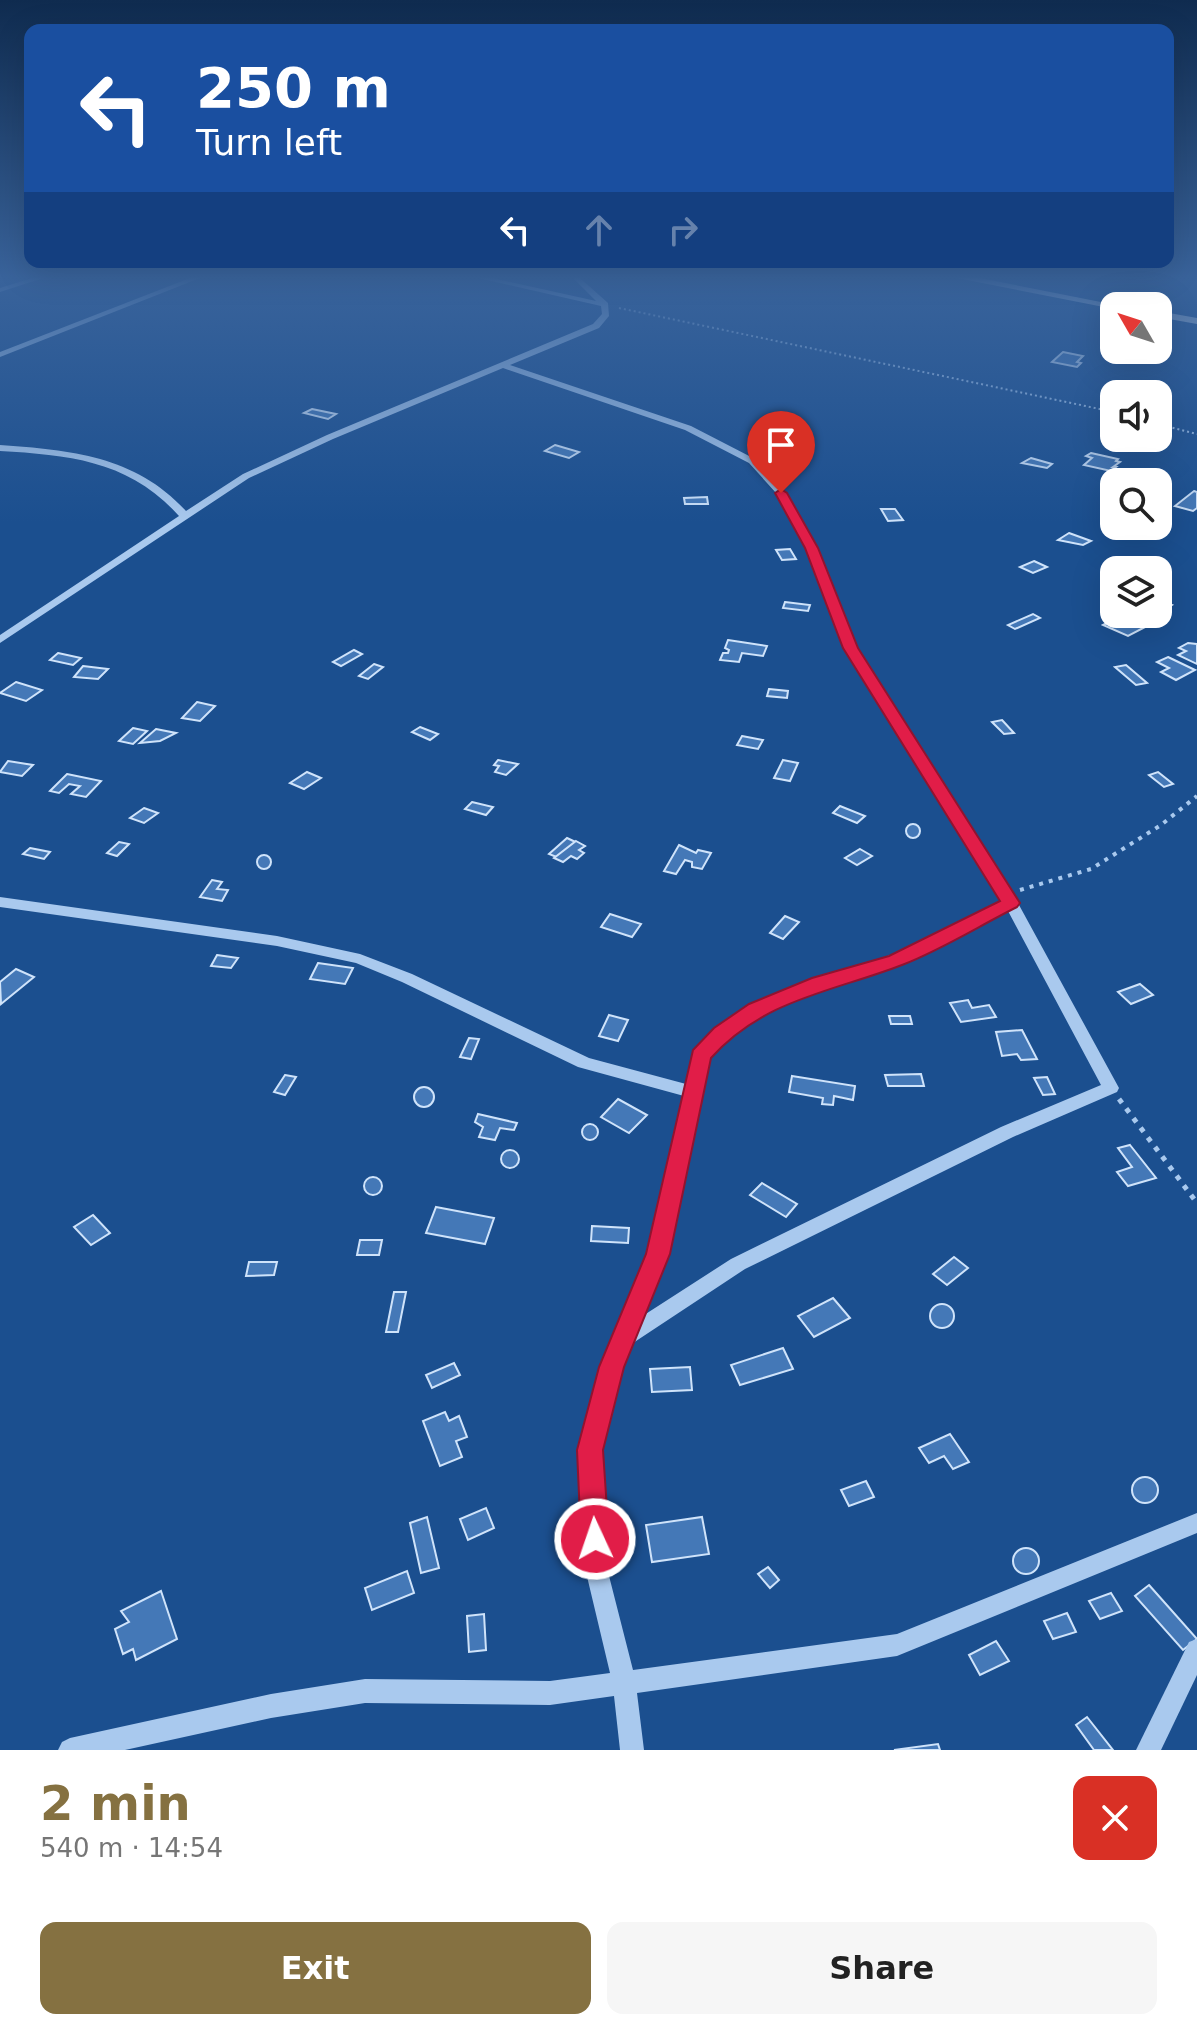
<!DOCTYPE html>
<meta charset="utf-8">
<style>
body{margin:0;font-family:"DejaVu Sans",sans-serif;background:#f6f6f6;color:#222;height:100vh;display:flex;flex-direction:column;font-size:30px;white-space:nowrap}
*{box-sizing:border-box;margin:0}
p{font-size:26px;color:#767676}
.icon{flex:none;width:44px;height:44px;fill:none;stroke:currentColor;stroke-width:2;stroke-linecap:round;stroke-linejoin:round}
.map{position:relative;height:1750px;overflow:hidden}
.sheet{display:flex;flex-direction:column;background:#fff;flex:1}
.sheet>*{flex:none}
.banner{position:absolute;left:24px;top:24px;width:1150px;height:244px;border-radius:16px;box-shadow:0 8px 32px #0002;background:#1a4fa0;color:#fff;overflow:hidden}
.needle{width:52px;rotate:309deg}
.tools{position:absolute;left:1100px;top:292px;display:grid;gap:16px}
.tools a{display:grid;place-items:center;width:72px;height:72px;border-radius:16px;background:#fff;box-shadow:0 8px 32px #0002;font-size:40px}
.pin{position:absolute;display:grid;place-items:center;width:68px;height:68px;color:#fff;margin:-82px -34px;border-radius:50% 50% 50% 0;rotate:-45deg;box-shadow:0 0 8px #0007}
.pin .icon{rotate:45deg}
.me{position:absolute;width:88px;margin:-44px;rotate:357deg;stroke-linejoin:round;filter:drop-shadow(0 0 6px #0008)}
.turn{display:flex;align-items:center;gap:28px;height:168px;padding:0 40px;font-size:36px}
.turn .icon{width:104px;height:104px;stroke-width:2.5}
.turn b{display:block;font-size:56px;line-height:68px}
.lanes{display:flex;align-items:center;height:76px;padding:0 40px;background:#0003;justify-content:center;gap:40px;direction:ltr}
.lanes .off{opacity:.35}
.round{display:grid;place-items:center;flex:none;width:84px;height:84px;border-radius:16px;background:#f6f6f6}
.overview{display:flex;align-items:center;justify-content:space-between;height:136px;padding:0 40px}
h1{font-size:48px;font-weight:700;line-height:60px;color:#857141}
.cta{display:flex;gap:16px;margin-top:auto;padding:16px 40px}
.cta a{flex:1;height:92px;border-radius:16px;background:#857141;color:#fff;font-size:32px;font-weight:700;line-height:92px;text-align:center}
.cta a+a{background:#f6f6f6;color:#222}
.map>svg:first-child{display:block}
.building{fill:#4478b7;stroke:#cfe3fa;stroke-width:2}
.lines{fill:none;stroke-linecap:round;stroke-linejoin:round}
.path-far2{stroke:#a9c9ee;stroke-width:2;stroke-dasharray:2 3;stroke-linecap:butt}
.path-far1{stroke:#a9c9ee;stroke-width:4;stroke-dasharray:4 6;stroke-linecap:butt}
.path{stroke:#a9c9ee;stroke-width:5;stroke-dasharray:5 7;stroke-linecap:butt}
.minor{fill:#a9c9ee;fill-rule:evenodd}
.major{fill:#f0f6ff;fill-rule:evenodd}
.route{fill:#e11d48;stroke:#92132f;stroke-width:2}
</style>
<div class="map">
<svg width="1197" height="1750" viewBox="0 0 1197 1750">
<rect width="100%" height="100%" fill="#1b4f8f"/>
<g class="building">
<path d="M1063 352 1083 356 1077 362 1081 363 1077 367 1052 362Z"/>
<path d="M312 409 336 414 328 419 304 413Z"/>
<path d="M555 445 579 452 569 458 545 451Z"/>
<path d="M1091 453 1118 459 1116 461 1120 462 1113 467H1116L1111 471 1084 465 1092 458 1086 456Z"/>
<path d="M1031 458 1052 464 1047 468 1022 463Z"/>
<path d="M1194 491 1197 492V508L1193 511 1175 506Z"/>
<path d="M707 497 708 504H685L684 498Z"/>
<path d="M881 509H895L903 520 888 521Z"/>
<path d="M1069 533 1091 541 1083 545 1058 540Z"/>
<path d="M790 549 796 559 782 560 776 550Z"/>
<path d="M1034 561 1047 567 1033 573 1020 567Z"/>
<path d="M1160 600 1172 605 1160 613 1168 616 1162 619 1150 614H1158Z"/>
<path d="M785 602 810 605 808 611 783 608Z"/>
<path d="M1033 614 1040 618 1015 629 1008 625Z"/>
<path d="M1120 614H1125L1149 625 1128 636 1103 625 1111 621 1118 625 1124 622 1114 617Z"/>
<path d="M728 640 767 646 763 656 742 653 739 662 720 660 723 653H728L729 650 725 648Z"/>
<path d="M1188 643 1197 644V664L1178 655 1186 651 1179 648Z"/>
<path d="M354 650 362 654 341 666 333 662Z"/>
<path d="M58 653 81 658 73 665 50 660Z"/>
<path d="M1168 657 1195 670 1176 680 1161 672 1169 668 1157 662Z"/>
<path d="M374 664 383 667 368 679 359 676Z"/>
<path d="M1126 665 1147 683 1136 685 1115 667Z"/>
<path d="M83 666 108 669 98 679 74 677Z"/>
<path d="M16 682 42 690 26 701 0 693Z"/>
<path d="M769 689 788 691 787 698 767 696Z"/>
<path d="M197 702 215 706 200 721 182 718Z"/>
<path d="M1002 720 1014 733 1004 734 992 722Z"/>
<path d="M420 727 438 734 430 740 412 732Z"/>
<path d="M133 728 147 731 133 744 119 741Z"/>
<path d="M156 729 176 733 160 741 140 743Z"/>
<path d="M742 736 763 740 758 749 737 745Z"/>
<path d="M498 760 518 764 506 775 495 772 499 766 494 765Z"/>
<path d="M783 760 798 763 790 781 774 778Z"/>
<path d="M8 761 33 765 22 776 0 772Z"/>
<path d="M307 772 321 778 304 789 290 783Z"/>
<path d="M1158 772 1173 784 1164 787 1149 775Z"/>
<path d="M67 774 101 781 86 797 71 794 80 786 69 784 59 793 50 791Z"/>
<path d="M472 802 493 807 486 815 465 809Z"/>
<path d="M840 806 865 816 857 823 833 813Z"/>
<path d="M144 808 158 813 144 823 130 818Z"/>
<circle cx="913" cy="831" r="7"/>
<path d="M567 838 584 846 564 860 549 854Z"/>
<path d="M576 841 585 846 579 850 584 853 577 859 571 856 563 862 554 858Z"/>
<path d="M119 842 129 844 117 856 107 853Z"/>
<path d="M679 845 696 853 698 850 711 853 702 869 692 867V862L685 860 676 874 664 871Z"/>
<path d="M30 848 50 852 44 859 23 854Z"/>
<path d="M860 849 872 856 857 865 845 858Z"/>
<circle cx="264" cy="862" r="7"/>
<path d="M212 880 222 882 217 889 228 890 222 901 200 897Z"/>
<path d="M610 914 641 924 632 937 601 927Z"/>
<path d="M785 916 799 922 783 939 770 933Z"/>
<path d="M217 955 238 958 231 968 211 966Z"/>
<path d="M318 963 353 968 345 984 310 979Z"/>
<path d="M16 969 34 977 1 1004 0 982Z"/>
<path d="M1140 984 1153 995 1131 1004 1118 992Z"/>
<path d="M968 1000 972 1008 989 1005 996 1017 961 1022 950 1003Z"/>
<path d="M609 1015 628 1020 618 1041 599 1036Z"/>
<path d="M889 1016H910L912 1024H891Z"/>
<path d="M1022 1030 1037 1059 1021 1060 1017 1054 1002 1056 996 1032Z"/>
<path d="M469 1038 479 1039 471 1059 460 1057Z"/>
<path d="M921 1074 924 1086H888L885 1075Z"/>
<path d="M285 1075 296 1077 285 1095 274 1092Z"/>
<path d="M792 1076 855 1086 853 1100 834 1096 833 1105 822 1104 823 1098 789 1092Z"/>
<path d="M1047 1077 1055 1094 1043 1095 1034 1078Z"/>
<circle cx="424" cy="1097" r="10"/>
<path d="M618 1099 647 1115 629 1133 601 1117Z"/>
<path d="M478 1114 517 1123 514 1130 500 1128 495 1140 479 1137 483 1127 475 1122Z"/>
<circle cx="590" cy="1132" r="8"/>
<path d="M1130 1145 1156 1178 1128 1186 1117 1172 1132 1167 1118 1148Z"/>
<circle cx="510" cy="1159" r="9"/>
<circle cx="373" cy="1186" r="9"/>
<path d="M762 1183 797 1204 786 1217 750 1195Z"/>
<path d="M436 1207 494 1218 485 1244 426 1233Z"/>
<path d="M93 1215 110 1233 91 1245 74 1227Z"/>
<path d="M592 1226 629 1228 628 1243 591 1241Z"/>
<path d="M360 1240H382L379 1255H357Z"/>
<path d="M954 1257 968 1268 947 1285 933 1274Z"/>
<path d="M249 1262H277L274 1275 246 1276Z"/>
<path d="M394 1292H406L398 1332H386Z"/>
<path d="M833 1298 850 1318 814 1337 798 1316Z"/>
<circle cx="942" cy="1316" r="12"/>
<path d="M783 1348 793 1369 740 1385 731 1365Z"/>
<path d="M454 1363 460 1375 432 1388 426 1375Z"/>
<path d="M690 1367 692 1390 652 1392 650 1369Z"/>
<path d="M445 1412 449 1421 459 1416 467 1437 456 1441 462 1457 440 1466 423 1421Z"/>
<path d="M950 1434 969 1462 953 1469 944 1456 929 1463 919 1448Z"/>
<circle cx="1145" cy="1490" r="13"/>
<path d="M866 1481 874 1497 849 1506 841 1490Z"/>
<path d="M486 1508 494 1528 468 1540 460 1519Z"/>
<path d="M427 1517 439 1568 421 1573 410 1523Z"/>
<path d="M702 1517 709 1554 652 1562 646 1525Z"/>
<circle cx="1026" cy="1561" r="13"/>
<path d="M768 1567 779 1580 770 1588 758 1574Z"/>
<path d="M407 1571 414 1593 372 1610 365 1588Z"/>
<path d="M1149 1585 1197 1639 1183 1650 1135 1596Z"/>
<path d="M161 1591 177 1639 136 1660 133 1649 123 1654 115 1629 129 1622 121 1611Z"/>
<path d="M1111 1593 1122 1611 1100 1619 1089 1601Z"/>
<path d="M1067 1613 1076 1632 1053 1639 1044 1621Z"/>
<path d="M484 1614 486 1650 469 1652 467 1616Z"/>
<path d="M996 1641 1009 1661 980 1675 969 1655Z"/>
<path d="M1087 1717 1113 1750H1094L1076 1725Z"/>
<path d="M938 1744 940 1750H894Z"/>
</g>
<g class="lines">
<g class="path-far2">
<path d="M619 308 1114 412"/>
<path d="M1158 424 1197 434"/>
</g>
<path class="path-far1" d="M1020 890 1091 869 1161 825 1197 796"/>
<path class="path" d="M1119 1099 1197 1203"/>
<g class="minor">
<path d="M32 278H43L0 292V288Z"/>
<path d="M190 278H200L0 357V352Z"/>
<path d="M478 278H492L596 301 573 278H580L608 303 609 316 599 328 510 365 691 426 755 459 784 491 816 548 856 648 1013 894 1119 1088 1117 1092 1013 1137 745 1269 630 1345 621 1367 600 1450 607 1568 633 1670 897 1634 1197 1513V1533L897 1656 637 1693 644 1750H620L614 1696 550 1705 365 1703 271 1718 125 1750H58L62 1742 70 1738 271 1694 365 1679 550 1681 610 1673 585 1568 580 1450 601 1367 649 1254 684 1096 578 1067 402 982 356 963 277 946 0 907V897L277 936 360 954 412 974 589 1058 686 1084 695 1051 717 1030 739 1014 786 991 905 950 1003 901 844 648 806 548 777 494 749 463 685 430 503 368 333 439 249 478 0 643V635L179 516C130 461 70 455 0 451V445C71 450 136 456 186 511L243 474 327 435 593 324 602 314 601 306ZM1008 911 1101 1085 1001 1127 731 1259 641 1317 667 1254 709 1057 728 1038 773 1009 916 958Z"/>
<path d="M1197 1639V1675L1161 1750H1136L1189 1642Z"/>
</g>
<g class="major">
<path d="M957 278H980L1121 306H1114V309Z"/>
<path d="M1158 311 1197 318V324L1158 317Z"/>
</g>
</g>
<linearGradient id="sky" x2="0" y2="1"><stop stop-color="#0f2b4f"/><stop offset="0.53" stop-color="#39639b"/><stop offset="1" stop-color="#39639b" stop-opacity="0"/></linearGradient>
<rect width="1197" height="523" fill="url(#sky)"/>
<path class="route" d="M781 489 787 493 818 548 858 648 1020 903 1017 907C979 926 941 950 902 965 832 992 764 999 711 1058L670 1254 624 1367 603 1450 609 1539 605 1548 595 1552 585 1548 581 1539 577 1450 599 1367 646 1254 693 1050 714 1028 749 1004 812 978 889 956 1000 901 843 648 805 548 775 493Z"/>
</svg>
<div class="tools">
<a><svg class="needle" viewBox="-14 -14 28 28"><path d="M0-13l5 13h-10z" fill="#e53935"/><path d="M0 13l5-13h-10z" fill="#767676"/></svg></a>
<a><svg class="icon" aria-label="sound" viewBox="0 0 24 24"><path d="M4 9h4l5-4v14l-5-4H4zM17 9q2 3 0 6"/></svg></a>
<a><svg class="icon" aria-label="search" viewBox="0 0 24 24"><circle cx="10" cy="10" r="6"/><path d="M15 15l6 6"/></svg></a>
<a><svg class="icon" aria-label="layers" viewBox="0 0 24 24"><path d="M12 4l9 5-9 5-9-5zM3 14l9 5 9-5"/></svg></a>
</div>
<div class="pin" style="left:781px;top:493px;background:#d93025"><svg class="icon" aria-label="arrive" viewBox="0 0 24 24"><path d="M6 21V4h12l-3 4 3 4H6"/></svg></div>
<svg class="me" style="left:595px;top:1539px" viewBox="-20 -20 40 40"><circle r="17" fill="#e11d48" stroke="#fff" stroke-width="3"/><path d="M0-11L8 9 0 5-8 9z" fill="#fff"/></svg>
<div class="banner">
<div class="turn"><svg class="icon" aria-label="left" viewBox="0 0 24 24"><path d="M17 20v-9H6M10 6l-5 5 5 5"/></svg><div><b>250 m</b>Turn left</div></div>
<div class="lanes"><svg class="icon" aria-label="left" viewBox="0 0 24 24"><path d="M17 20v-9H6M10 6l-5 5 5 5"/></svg><svg class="icon off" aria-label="ahead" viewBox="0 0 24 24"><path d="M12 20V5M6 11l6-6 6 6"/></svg><svg class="icon off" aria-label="right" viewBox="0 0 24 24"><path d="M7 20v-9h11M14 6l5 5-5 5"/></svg></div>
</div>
</div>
<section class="sheet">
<div class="overview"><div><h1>2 min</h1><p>540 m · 14:54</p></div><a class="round" style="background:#d93025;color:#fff"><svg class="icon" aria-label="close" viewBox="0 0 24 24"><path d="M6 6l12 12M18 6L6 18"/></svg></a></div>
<div class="cta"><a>Exit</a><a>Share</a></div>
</section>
